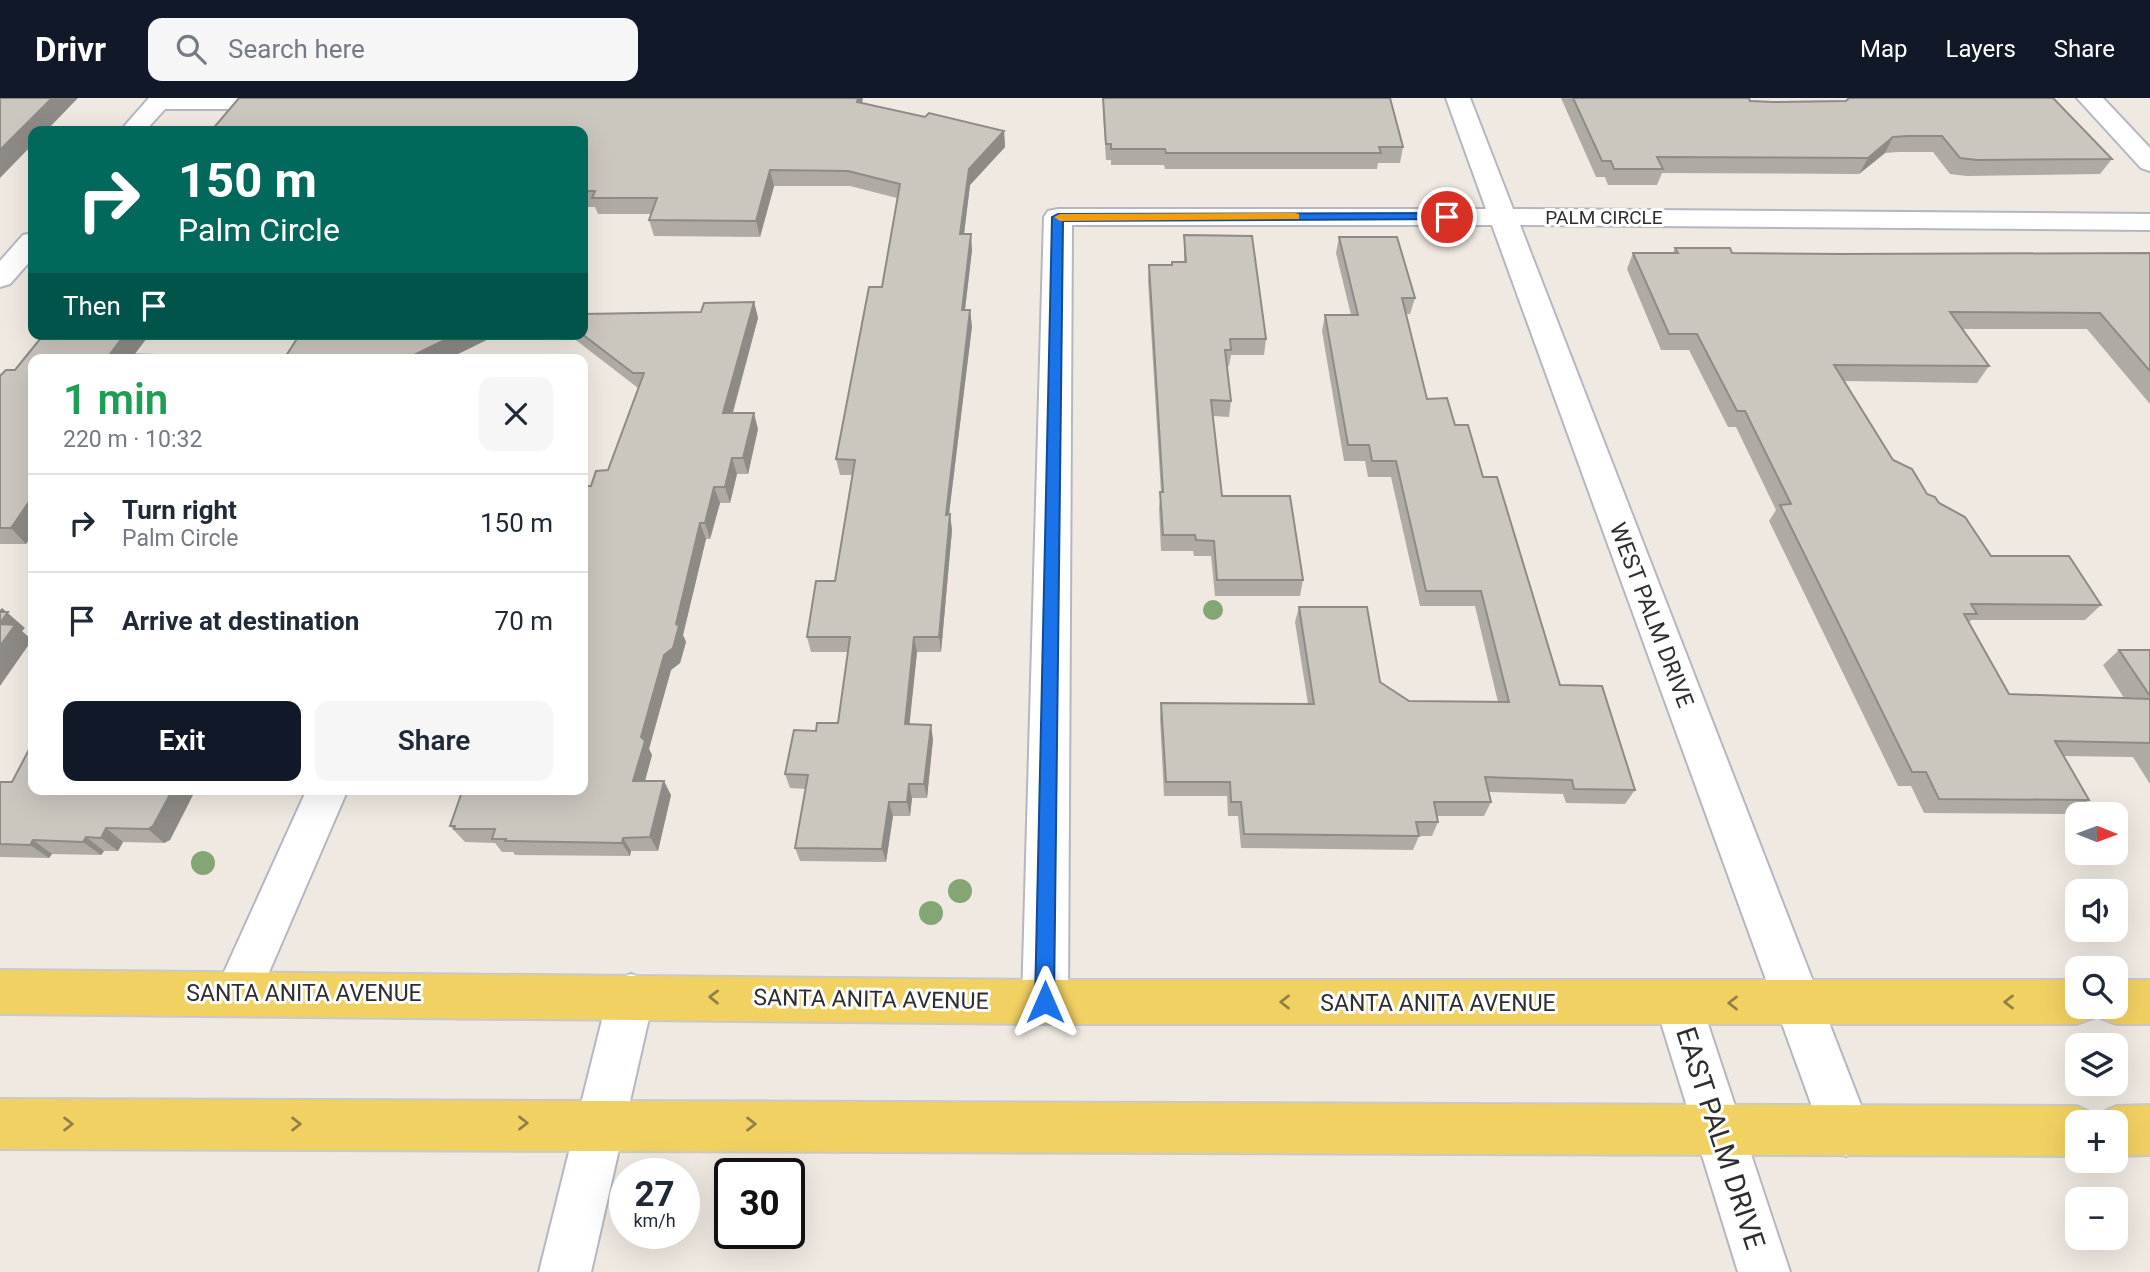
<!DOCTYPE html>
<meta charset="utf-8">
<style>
body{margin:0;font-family:Roboto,sans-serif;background:#f6f6f7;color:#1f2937;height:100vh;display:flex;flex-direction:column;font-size:26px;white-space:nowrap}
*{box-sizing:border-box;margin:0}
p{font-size:23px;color:#747a83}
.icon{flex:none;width:38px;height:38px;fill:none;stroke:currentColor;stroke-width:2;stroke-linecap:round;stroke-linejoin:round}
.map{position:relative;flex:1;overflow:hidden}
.sheet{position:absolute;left:28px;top:256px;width:560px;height:441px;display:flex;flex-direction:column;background:#fff;border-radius:14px;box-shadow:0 7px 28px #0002}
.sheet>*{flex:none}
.top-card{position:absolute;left:28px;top:28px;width:560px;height:214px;border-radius:14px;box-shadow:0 7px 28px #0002;background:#00695c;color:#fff;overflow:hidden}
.needle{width:46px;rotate:91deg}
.fabs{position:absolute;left:2065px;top:704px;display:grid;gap:14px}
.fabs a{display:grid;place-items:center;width:63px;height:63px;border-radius:14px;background:#fff;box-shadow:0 7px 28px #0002;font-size:35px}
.speed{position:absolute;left:609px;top:1060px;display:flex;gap:14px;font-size:35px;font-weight:700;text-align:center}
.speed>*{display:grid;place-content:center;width:91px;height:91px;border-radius:50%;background:#fff;box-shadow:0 7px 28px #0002;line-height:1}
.speed small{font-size:18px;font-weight:400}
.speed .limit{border:4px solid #111;border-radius:10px;background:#fff;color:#111}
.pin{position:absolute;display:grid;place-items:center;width:60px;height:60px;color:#fff;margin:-30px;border:4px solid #fff;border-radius:50%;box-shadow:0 2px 7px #0007}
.me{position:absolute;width:77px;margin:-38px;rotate:0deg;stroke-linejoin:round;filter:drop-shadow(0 0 5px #0008)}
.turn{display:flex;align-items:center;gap:24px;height:147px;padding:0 35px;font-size:32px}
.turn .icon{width:91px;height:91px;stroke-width:2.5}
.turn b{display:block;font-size:49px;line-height:60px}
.then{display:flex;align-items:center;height:66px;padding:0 35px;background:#0003;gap:14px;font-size:26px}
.round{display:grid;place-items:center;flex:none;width:74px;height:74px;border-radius:14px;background:#f6f6f7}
.headline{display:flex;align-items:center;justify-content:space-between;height:119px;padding:0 35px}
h1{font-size:42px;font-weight:600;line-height:52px;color:#1e9e55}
.action{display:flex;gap:14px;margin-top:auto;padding:14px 35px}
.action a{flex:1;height:80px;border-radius:14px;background:#111827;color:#fff;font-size:28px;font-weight:600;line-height:80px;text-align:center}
.action a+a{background:#f6f6f7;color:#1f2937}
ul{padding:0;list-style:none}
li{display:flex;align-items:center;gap:21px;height:98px;padding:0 35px;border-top:2px solid #e0e1e3}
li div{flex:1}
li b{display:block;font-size:26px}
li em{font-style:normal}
header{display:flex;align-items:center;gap:42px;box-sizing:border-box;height:98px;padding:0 35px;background:#111827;color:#fff}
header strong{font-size:33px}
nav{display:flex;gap:38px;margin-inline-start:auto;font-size:24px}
.search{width:490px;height:63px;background:#f6f6f7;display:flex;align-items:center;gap:18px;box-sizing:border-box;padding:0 24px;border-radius:14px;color:#747a83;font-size:26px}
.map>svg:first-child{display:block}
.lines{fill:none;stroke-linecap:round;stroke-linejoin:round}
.minor-casing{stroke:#b4b7c1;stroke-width:4}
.major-casing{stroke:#c9c9c9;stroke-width:4}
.minor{fill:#fff;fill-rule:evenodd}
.major{fill:#f2d163;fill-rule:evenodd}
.tree{fill:#84a574}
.wall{fill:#afaba4}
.shaded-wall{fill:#8e8b86}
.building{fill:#cbc7bf;stroke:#8e8b86;stroke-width:2}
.oneway{stroke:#908048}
.route{fill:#1a73e8;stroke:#114b97;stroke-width:2}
.slow{fill:#f59e0b}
.labels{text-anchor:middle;stroke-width:6;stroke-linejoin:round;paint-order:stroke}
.far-street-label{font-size:19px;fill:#2e2e2e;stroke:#fff}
.street-label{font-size:23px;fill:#2e2e2e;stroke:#fff}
.near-street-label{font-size:28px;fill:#2e2e2e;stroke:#fff}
</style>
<header>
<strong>Drivr</strong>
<div class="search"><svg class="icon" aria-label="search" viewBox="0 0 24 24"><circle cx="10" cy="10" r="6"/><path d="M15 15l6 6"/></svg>Search here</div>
<nav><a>Map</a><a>Layers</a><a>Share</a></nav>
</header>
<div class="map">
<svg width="2150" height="1174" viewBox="0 0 2150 1174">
<rect width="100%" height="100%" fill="#efe9e1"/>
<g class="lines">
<defs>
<g id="minor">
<path d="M149 0H298L301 4 298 9 289 11H165L145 33H120Z"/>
<path d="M1446 0H1470L1513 111 2150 116V132L1520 127 1871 1033 1863 1050 1846 1058 1829 1050 1821 1033 1492 127H1072L1068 904 1061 920 1045 926 1029 920 1022 904 1044 119 1048 113 1058 111H1486Z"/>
<path d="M2077 0H2103L2150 50V73L2141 70Z"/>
<path d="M33 135V160L10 186 0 189V163L23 137Z"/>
<path d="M307 691H348L254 909 238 916 222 909 215 894Z"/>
<path d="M631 876 647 882 654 898 591 1174H539L608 898 615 882Z"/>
<path d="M1678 883 1694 889 1701 905 1790 1174H1738L1655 905 1662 889Z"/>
</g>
<g id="major">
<path d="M0 872 1045 882H2077V908H2116V882H2150V926H2116L2100 920 2096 912 2093 920 2077 926H1045L0 916Z"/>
<path d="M0 1001 2077 1008 2094 1016 2096 1021 2099 1016 2116 1008 2150 1007V1057L2116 1058V1024H2077V1058L0 1051Z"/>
</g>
</defs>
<use href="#minor" class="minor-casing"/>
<use href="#major" class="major-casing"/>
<use href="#minor" class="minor"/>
<use href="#major" class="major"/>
</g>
<g class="tree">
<circle cx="1213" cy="512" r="10"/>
<circle cx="203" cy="765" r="12"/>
<circle cx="960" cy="793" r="12"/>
<circle cx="931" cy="815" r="12"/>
</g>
<g class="wall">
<path d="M1103 0H1390L1403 49 1400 65H1378L1377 71H1165L1164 67H1111V62H1106L1103 16Z"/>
<path d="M1561 0H1749L1750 3 1773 4 1846 3 2112 61 2100 76 1967 78 1950 76 1933 54H1898L1885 55 1859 76 1662 75 1657 87H1608L1605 79H1596Z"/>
<path d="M862 6 925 19 1004 33 1005 49 970 87 964 136 972 152 965 212 972 228 949 416 952 432 941 554H917L909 626 933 641 927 700H912L910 718H893L886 764 800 763 795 750 806 691 790 690 785 676 816 633 838 625 848 554H811L807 539 835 483 852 377H840L836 361 882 189 897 100 850 88H774L760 139 654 138 649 122 651 116H598L595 109H583V33Z"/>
<path d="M1184 137 1266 241 1264 257H1231L1229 268H1227L1231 303 1229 319 1213 318 1222 398 1303 482 1300 498H1215L1211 458H1194L1193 453H1161L1159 410 1161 394 1148 183 1149 167H1172L1184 164Z"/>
<path d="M1339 139 1415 200 1410 216H1406L1427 301 1455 327 1483 379 1560 587 1635 692 1625 706 1566 705 1563 696 1489 694 1491 704 1484 718H1437L1438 724 1432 738H1419L1413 752 1241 750 1238 718H1228L1227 698H1164L1160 620 1161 605 1308 606 1295 524 1299 509 1380 584 1409 603 1498 604 1475 508H1420L1391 379H1368L1365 363H1344L1322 233 1325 217H1351L1336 155Z"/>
<path d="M1675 150 1732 155 1840 156 2150 155V306L2087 231H1961L1989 268 1977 285 1844 283 1893 362 1991 458 2101 507 2085 522H1971L1969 525 2009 596 2124 600 2103 567 2119 552H2150V686L2133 659 2064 658 2089 702 2071 716 1924 715 1911 688H1898L1769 423 1776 412 1736 329H1728L1689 252H1661L1627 171 1633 155H1673Z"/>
<path d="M754 204 758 220 733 315 758 331 748 376H737L730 405H720L710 441H706L683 537 686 544 680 565 671 572 649 651 652 657 645 683 671 697 658 753H631L630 758 515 757 513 754H502L495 745 465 744 450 728 583 691 591 388 608 372 638 290 568 236H583Z"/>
<path d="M44 236H150L134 256 156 257 159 261H33V436L26 446H0V278L6 272H15Z"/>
<path d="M0 684H12L33 691H196L170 742 164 745 123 744 118 753H104L101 757 52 756 49 760 0 759Z"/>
</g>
<g class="shaded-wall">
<path d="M52 0H78L46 33H33V46L0 80V52Z"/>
<path d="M858 0H863L859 20 857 4Z"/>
<path d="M1004 33 1005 49 970 87 962 152 960 136 969 71Z"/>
<path d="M1893 39 1885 55 1859 76 1868 60Z"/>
<path d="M770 72 774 88 760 139 756 123Z"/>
<path d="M971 136 972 152 963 228 962 212Z"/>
<path d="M754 204 758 220 728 331 723 315Z"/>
<path d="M970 212 972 228 947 432 946 417Z"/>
<path d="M125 236H150L131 261 110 256Z"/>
<path d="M457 236H499L448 261H409L408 260Z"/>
<path d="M754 315 758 331 748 376 743 360Z"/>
<path d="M732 360 737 376 730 405 725 389Z"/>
<path d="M714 389 720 405 710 441 705 425Z"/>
<path d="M33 398V436L26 446 11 430Z"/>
<path d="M950 416 952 432 941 554 939 539Z"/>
<path d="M700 425 706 441 683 537 686 544 680 565 671 572 649 651 652 657 641 697 633 683 641 639 664 557 676 526Z"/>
<path d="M2 510 25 530 22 533 32 542 0 588V512Z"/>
<path d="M914 539 917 554 908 641 905 626Z"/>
<path d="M931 627 933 641 927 700 924 686Z"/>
<path d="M664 683 671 697 658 753 650 739Z"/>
<path d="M909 686 912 700 910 718 907 704Z"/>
<path d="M173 691H196L170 742 164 745 148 731Z"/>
<path d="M889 704 893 718 886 764 882 751Z"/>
<path d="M106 730 123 744 118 753 101 740Z"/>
<path d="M86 739 104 753 101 757 83 744Z"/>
<path d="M623 740 631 753 630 758 622 745Z"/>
<path d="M33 742 52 756 49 760 30 747Z"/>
</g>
<g class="building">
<path d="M0 0H52L0 52Z"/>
<path d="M239 0H858L857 4 925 19 929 15 1004 33 969 71 960 136H971L962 212H970L946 417 950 416 939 539H914L905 626 931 627 924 686H909L907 704H889L882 751 795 750 808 677 785 676 794 632 816 633 817 625H838L850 539H807L816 483H835L855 362 836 361 869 189H882L900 86 848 73 770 72 756 123 649 122 657 100H592L595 93H583V33H211Z"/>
<path d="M1103 0H1390L1403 49H1379L1381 55H1166L1165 51H1111V46H1106Z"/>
<path d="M1573 0H1749L1750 3 1773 4 1846 3 1849 0H2053L2112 61 1977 62 1960 60 1942 38H1907L1893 39 1868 60 1657 59 1663 71H1614L1611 63H1602Z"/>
<path d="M1184 137 1252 138 1266 241H1230L1231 252H1225L1231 303 1211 302 1222 398H1290L1303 482H1217L1214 443 1196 442 1195 437H1163L1160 394H1163L1149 167H1172V164H1186Z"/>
<path d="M1339 139H1397L1415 200H1402L1427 301 1447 300 1455 327H1468L1483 379H1497L1560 587 1602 588 1635 692 1574 691 1572 682 1485 679 1491 704H1434L1438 724H1416L1419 738 1244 736 1241 704H1231L1230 684H1166L1161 605 1314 606 1299 509H1367L1380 584 1409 603 1509 604 1481 493H1426L1396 363H1372L1369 347H1348L1325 217H1358Z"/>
<path d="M1675 150H1730L1732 155 1840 156 2150 155V273L2100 215 1950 214 1989 268 1834 267 1893 362 1912 371 1927 396 1935 399 1939 405 1965 419 1991 458H2069L2101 507 1971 506 1977 516H1964L2009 596 2150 601V645L2055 643 2089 702 1939 701 1926 674H1912L1780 407 1791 406 1745 313H1737L1697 236H1669L1633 155H1678Z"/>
<path d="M754 204 723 315H754L743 360H732L725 389H714L705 425H700L676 526 679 528 673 550 664 557 641 639 645 643 633 683H664L650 739 623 740 622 745 505 743 506 741H492L495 731H454L455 728H450L463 691H583V393L585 388H591L596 373 608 372 644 275H633L582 236 583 216 701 214 704 205Z"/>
<path d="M44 236H125L110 256 156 257 153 261H33V398L11 430H0V278L6 272H15Z"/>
<path d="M300 236H457L408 260 406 257 398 261H284Z"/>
<path d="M0 514H8L0 525Z"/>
<path d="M0 526 15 527 0 548Z"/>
<path d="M2119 552H2150V598Z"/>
<path d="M33 644V691H173L153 728 148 731 106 730 101 740 86 739 83 744 33 742 30 747 0 746V684H12Z"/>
</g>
<defs><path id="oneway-chevron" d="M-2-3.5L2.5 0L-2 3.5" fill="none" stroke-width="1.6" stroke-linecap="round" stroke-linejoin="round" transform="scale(1.75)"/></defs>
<g class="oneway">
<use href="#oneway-chevron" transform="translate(714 899) rotate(-179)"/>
<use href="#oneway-chevron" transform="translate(1285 904) rotate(-180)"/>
<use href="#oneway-chevron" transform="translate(2009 904) rotate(180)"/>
<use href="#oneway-chevron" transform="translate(1733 905) rotate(-180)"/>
<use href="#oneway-chevron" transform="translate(523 1025)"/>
<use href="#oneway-chevron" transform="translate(68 1026)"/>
<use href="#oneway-chevron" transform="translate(296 1026)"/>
<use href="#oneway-chevron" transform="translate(751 1026)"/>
</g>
<path class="route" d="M1447 115 1453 119 1451 121 1063 123 1054 904 1051 910 1045 913 1038 910 1035 904 1052 119 1058 116Z"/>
<path class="slow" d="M1295 115 1299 116V121L1060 123 1054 119 1060 116Z"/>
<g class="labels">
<g class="far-street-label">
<text x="1604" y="126">PALM CIRCLE</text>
</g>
<g class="street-label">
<text transform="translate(1652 517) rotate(69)" y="8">WEST PALM DRIVE</text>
<text x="304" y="903">SANTA ANITA AVENUE</text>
<text transform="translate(871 901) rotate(1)" y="8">SANTA ANITA AVENUE</text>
<text x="1438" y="913">SANTA ANITA AVENUE</text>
</g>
<g class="near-street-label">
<text transform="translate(1721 1040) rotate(72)" y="10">EAST PALM DRIVE</text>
</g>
</g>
</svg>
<div class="fabs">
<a><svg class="needle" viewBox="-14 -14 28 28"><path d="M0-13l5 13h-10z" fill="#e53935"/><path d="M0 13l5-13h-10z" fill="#747a83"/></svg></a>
<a><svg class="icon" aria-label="sound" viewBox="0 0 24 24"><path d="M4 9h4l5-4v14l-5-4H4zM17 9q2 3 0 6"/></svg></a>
<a><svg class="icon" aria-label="search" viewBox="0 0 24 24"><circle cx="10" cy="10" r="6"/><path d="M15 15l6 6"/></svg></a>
<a><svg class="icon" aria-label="layers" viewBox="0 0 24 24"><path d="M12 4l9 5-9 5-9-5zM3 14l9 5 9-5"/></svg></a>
<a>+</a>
<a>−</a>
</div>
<div class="speed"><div>27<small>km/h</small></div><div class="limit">30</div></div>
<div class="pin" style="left:1447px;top:119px;background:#d93025"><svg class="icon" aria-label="arrive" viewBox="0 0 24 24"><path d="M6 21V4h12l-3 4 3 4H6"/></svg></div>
<svg class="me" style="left:1045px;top:904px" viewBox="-20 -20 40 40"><path d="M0-17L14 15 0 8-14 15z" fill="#1a73e8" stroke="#fff" stroke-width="4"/></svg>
<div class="top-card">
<div class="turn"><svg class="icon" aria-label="right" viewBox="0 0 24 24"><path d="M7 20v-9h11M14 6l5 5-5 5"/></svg><div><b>150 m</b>Palm Circle</div></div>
<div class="then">Then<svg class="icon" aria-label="arrive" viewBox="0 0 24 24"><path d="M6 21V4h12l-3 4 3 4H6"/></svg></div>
</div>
<section class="sheet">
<div class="headline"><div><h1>1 min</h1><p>220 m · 10:32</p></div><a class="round"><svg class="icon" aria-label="close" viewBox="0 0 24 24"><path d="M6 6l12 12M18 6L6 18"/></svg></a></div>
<ul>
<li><svg class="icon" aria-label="right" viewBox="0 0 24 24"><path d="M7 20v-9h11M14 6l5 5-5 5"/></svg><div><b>Turn right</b><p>Palm Circle</p></div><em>150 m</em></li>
<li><svg class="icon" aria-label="arrive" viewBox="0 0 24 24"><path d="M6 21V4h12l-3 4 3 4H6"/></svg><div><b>Arrive at destination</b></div><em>70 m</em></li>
</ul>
<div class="action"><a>Exit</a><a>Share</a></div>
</section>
</div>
